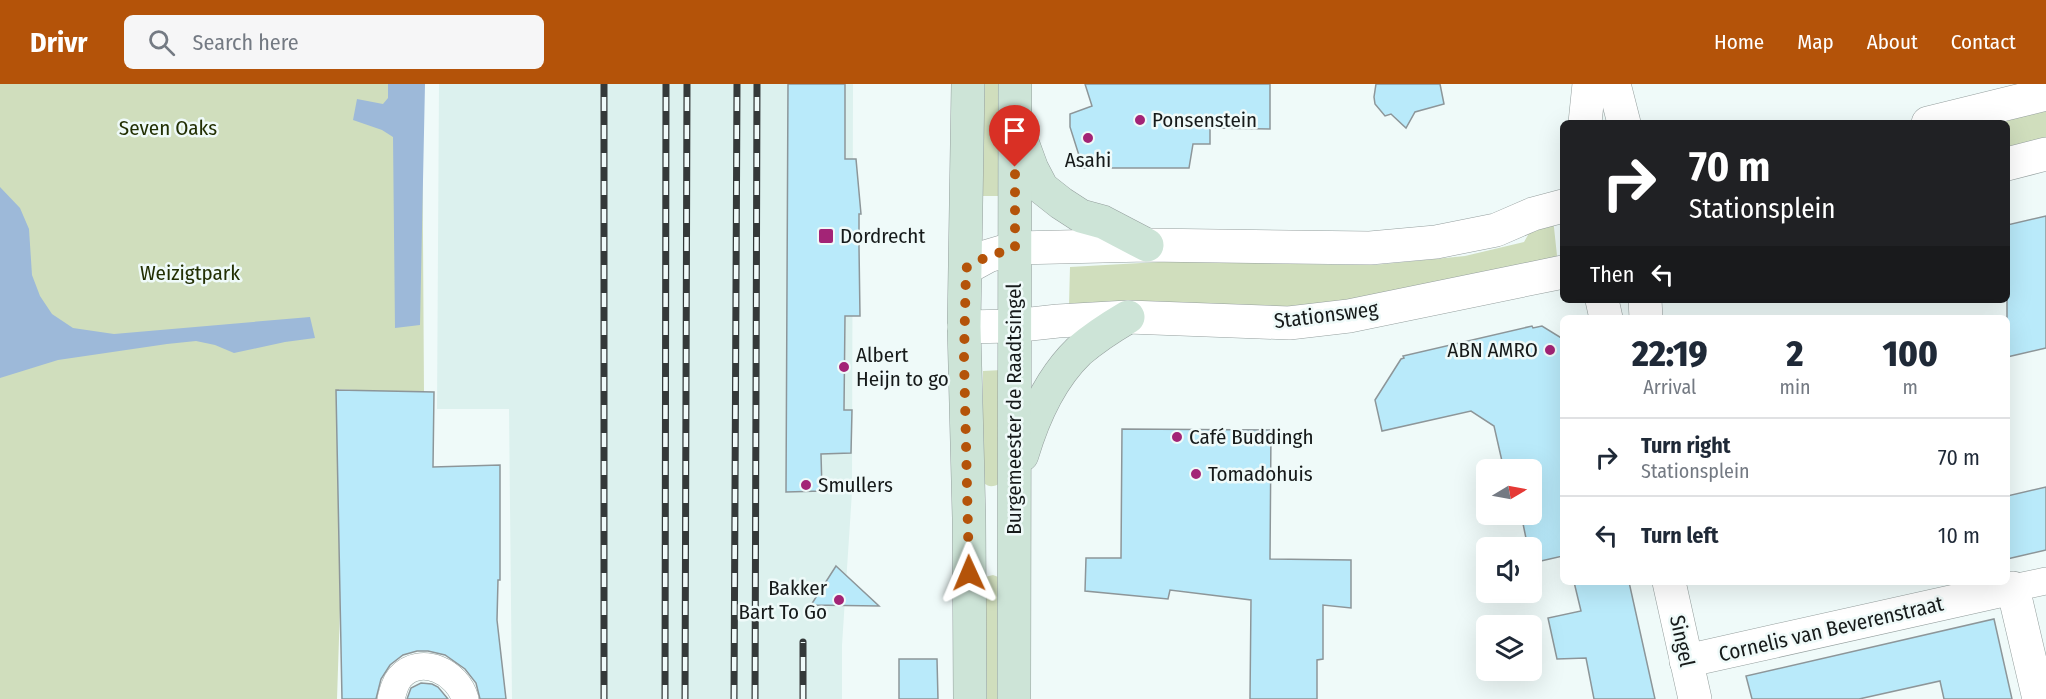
<!DOCTYPE html>
<meta charset="utf-8">
<style>
body{margin:0;font-family:"Fira Sans Condensed",sans-serif;background:#f6f6f7;color:#1f2937;height:100vh;display:flex;flex-direction:column;font-size:22px;white-space:nowrap}
*{box-sizing:border-box;margin:0}
p{font-size:20px;color:#747a83}
.icon{flex:none;width:33px;height:33px;fill:none;stroke:currentColor;stroke-width:2;stroke-linecap:round;stroke-linejoin:round}
.map{position:relative;flex:1;overflow:hidden}
.details{position:absolute;left:1560px;top:231px;width:450px;height:270px;display:flex;flex-direction:column;background:#fff;border-radius:9px;box-shadow:0 6px 24px #0002}
.details>*{flex:none}
.hud{position:absolute;left:1560px;top:36px;width:450px;height:183px;border-radius:9px;box-shadow:0 6px 24px #0002;background:#202124;color:#fff;overflow:hidden}
.needle{width:39px;rotate:80deg}
.fabs{position:absolute;left:1476px;top:375px;display:grid;gap:12px}
.fabs a{display:grid;place-items:center;width:66px;height:66px;border-radius:9px;background:#fff;box-shadow:0 6px 24px #0002;font-size:30px}
.pin{position:absolute;display:grid;place-items:center;width:51px;height:51px;color:#fff;margin:-62px -26px;border-radius:50% 50% 50% 0;rotate:-45deg;box-shadow:0 0 6px #0007}
.pin .icon{rotate:45deg}
.me{position:absolute;width:66px;margin:-33px;rotate:359deg;stroke-linejoin:round;filter:drop-shadow(0 0 4px #0008)}
.turn{display:flex;align-items:center;gap:21px;height:126px;padding:0 30px;font-size:27px}
.turn .icon{width:78px;height:78px;stroke-width:2.5}
.turn b{display:block;font-size:42px;line-height:51px}
.then{display:flex;align-items:center;height:57px;padding:0 30px;background:#0003;gap:12px;font-size:22px}
.eta{display:flex;justify-content:space-evenly;align-items:center;height:102px;text-align:center}
.eta b{font-size:36px;font-weight:800;line-height:42px}
ul{padding:0;list-style:none}
li{display:flex;align-items:center;gap:18px;height:78px;padding:0 30px;border-top:2px solid #e0e1e3}
li div{flex:1}
li b{display:block;font-size:22px}
li em{font-style:normal}
header{display:flex;align-items:center;gap:36px;box-sizing:border-box;height:84px;padding:0 30px;background:#b45309;color:#fff}
header strong{font-size:28px}
nav{display:flex;gap:33px;margin-inline-start:auto;font-size:21px}
.search{width:420px;height:54px;background:#f6f6f7;display:flex;align-items:center;gap:15px;box-sizing:border-box;padding:0 21px;border-radius:9px;color:#747a83;font-size:22px}
.map>svg:first-child{display:block}
.built{fill:#dcf1ee}
.green{fill:#d0debd}
.water{fill:#9db9d9}
.building{fill:#b9eafa;stroke:#8d9699;stroke-width:1.5}
.lines{fill:none;stroke-linecap:round;stroke-linejoin:round}
.pedestrian-casing{stroke:#959f9e;stroke-width:28}
.minor-casing{stroke:#959f9e;stroke-width:34}
.tertiary-casing{stroke:#959f9e;stroke-width:34}
.secondary-casing{stroke:#959f9e;stroke-width:34}
.pedestrian{stroke:#fff;stroke-width:27}
.minor{stroke:#fff;stroke-width:33}
.tertiary{stroke:#fff;stroke-width:33}
.secondary{stroke:#cde4d7;stroke-width:33}
.rail-casing{stroke:#343939;stroke-width:7}
.rail{stroke:#effaf9;stroke-width:4.5;stroke-dasharray:14;stroke-linecap:butt}
.route{stroke:#b45309;stroke-width:10;stroke-dasharray:0 18}
.poi-dot{fill:#a32476;stroke:#effaf9;stroke-width:2}
.labels{text-anchor:middle;stroke-width:5;stroke-linejoin:round;paint-order:stroke}
.poi-label{font-size:21px;fill:#161a1a;stroke:#effaf9;text-anchor:start}
.park-label{font-size:21px;fill:#222f03;stroke:#effaf9}
.street-label{font-size:21px;fill:#161a1a;stroke:#effaf9}
</style>
<header>
<strong>Drivr</strong>
<div class="search"><svg class="icon" aria-label="search" viewBox="0 0 24 24"><circle cx="10" cy="10" r="6"/><path d="M15 15l6 6"/></svg>Search here</div>
<nav><a>Home</a><a>Map</a><a>About</a><a>Contact</a></nav>
</header>
<div class="map">
<svg width="2046" height="615" viewBox="0 0 2046 615">
<rect width="100%" height="100%" fill="#effaf9"/>
<path class="built" d="M439 0H853L852 408 842 561V615H512L509 325H437Z"/>
<g class="green">
<path d="M0 0H422L424 310 339 305 338 379 340 524 337 615H0Z"/>
<path d="M983 0H1002L1001 112H983Z"/>
<path d="M2046 17V58L2007 67V39H1952Z"/>
<path d="M1553 134 1558 181 1364 223 1069 222 1070 183 1194 176 1296 180 1374 181 1465 172 1524 158 1536 137Z"/>
<path d="M1002 286 1001 399C993 403 989 404 983 398V287Z"/>
<path d="M993 491 1001 494V615H985V493Z"/>
</g>
<g class="water">
<path d="M388 0H425L420 241 395 244 393 53 382 46 353 36 357 15 383 20 388 14Z"/>
<path d="M0 103 20 124 29 145 32 191 40 212 52 230 73 244 114 250 310 233 315 254 285 258 234 269 215 261 196 257 167 260 58 276 0 294Z"/>
</g>
<g class="building">
<path d="M788 0H845V75H856L861 130H859V163L860 232H845L844 326H852L851 369 821 370 822 407 786 408Z"/>
<path d="M1085 0H1270V45L1210 44V60H1193L1189 84H1083L1070 43V30L1092 22Z"/>
<path d="M1376 0H1440L1444 20 1415 28 1406 44 1391 30 1385 32 1375 20 1374 13Z"/>
<path d="M2046 132V264L2007 273V141Z"/>
<path d="M1532 242 1533 244 1542 242 1563 255V472L1532 479V464H1528L1521 430H1532V386H1504L1494 342 1471 327 1382 347 1375 316 1401 275 1404 274 1403 272Z"/>
<path d="M336 306 434 308 433 383 500 381V496H498L497 536 506 615H480L476 599 465 585 445 571 428 567H417L403 571 390 581 381 595 376 615H342Z"/>
<path d="M1122 345 1271 346 1270 475 1351 476V524L1323 521V575L1317 576V615H1250L1251 516 1170 506 1168 515 1085 507 1086 474H1121Z"/>
<path d="M2046 403V466L2007 475V412Z"/>
<path d="M836 482 879 522 811 521Z"/>
<path d="M1574 498H1629L1655 615H1594L1586 574 1557 575 1548 534 1581 527Z"/>
<path d="M1994 535 2012 615H1944L1940 597 1859 615H1752L1746 592Z"/>
<path d="M899 575H937L938 615H899Z"/>
<path d="M421 599 432 600 438 603 448 615H407L411 604Z"/>
</g>
<g class="lines">
<defs>
<g id="pedestrian">
<path d="M2013 504 2046 497"/>
<path d="M391 615C393 607 395 599 400 593 421 570 458 588 465 615"/>
</g>
<g id="minor">
<path d="M1614 0 1624 39"/>
<path d="M1585 39 1589 0"/>
<path d="M1602 216 1606 234"/>
<path d="M1645 216 1646 234"/>
<path d="M1669 498 1695 615"/>
<path d="M1686 577 2013 504 2039 615"/>
</g>
<g id="tertiary">
<path d="M1928 39 2046 10"/>
<path d="M2007 80 2046 70"/>
<path d="M966 184 988 172 1015 164 1147 161 1370 164 1436 158 1496 146 1533 130 1563 122"/>
<path d="M964 243 1013 242 1058 237 1128 233 1289 239 1349 232 1563 188"/>
</g>
<g id="secondary">
<path d="M968 0 964 243 969 434 970 615"/>
<path d="M1021 55 1032 85 1042 104 1061 119 1081 132 1103 138 1147 161"/>
<path d="M1022 371C1033 334 1050 295 1079 267 1094 254 1111 243 1128 233"/>
<path d="M1014 615C1014 410 1014 205 1015 0"/>
</g>
</defs>
<use href="#pedestrian" class="pedestrian-casing"/>
<use href="#minor" class="minor-casing"/>
<use href="#tertiary" class="tertiary-casing"/>
<use href="#secondary" class="secondary-casing"/>
<use href="#pedestrian" class="pedestrian"/>
<use href="#minor" class="minor"/>
<use href="#tertiary" class="tertiary"/>
<use href="#secondary" class="secondary"/>
<defs>
<g id="rail">
<path d="M604 615V0"/>
<path d="M665 615 666 0"/>
<path d="M685 615 687 0"/>
<path d="M734 615 737 0"/>
<path d="M755 615 757 0"/>
<path d="M803 615V558"/>
</g>
</defs>
<use href="#rail" class="rail-casing"/>
<use href="#rail" class="rail"/>
</g>
<g class="lines">
<path class="route" d="M969 489 964 274 966 184 988 172 1015 164V83"/>
</g>
<g class="poi-dot">
<circle cx="1140" cy="36" r="6"/>
<circle cx="1088" cy="54" r="6"/>
<rect x="818" y="144" width="16" height="16" rx="3"/>
<circle cx="1550" cy="266" r="6"/>
<circle cx="844" cy="283" r="6"/>
<circle cx="1177" cy="353" r="6"/>
<circle cx="1196" cy="390" r="6"/>
<circle cx="806" cy="401" r="6"/>
<circle cx="839" cy="516" r="6"/>
</g>
<g class="labels">
<g class="poi-label">
<text x="1152" y="43">Ponsenstein</text>
<text x="1088" y="83" text-anchor="middle">Asahi</text>
<text x="840" y="159">Dordrecht</text>
<text x="1538" y="273" text-anchor="end">ABN AMRO</text>
<text x="856" y="278">Albert<tspan x="856" dy="24">Heijn to go</tspan></text>
<text x="1189" y="360">Café Buddingh</text>
<text x="1208" y="397">Tomadohuis</text>
<text x="818" y="408">Smullers</text>
<text x="827" y="511" text-anchor="end">Bakker<tspan x="827" dy="24">Bart To Go</tspan></text>
</g>
<g class="park-label">
<text x="168" y="51">Seven Oaks</text>
<text x="190" y="196">Weizigtpark</text>
</g>
<g class="street-label">
<text transform="translate(1326 231) rotate(-7)" y="7">Stationsweg</text>
<text transform="translate(1014 325) rotate(-90)" y="7">Burgemeester de Raadtsingel</text>
<text transform="translate(1831 545) rotate(-13)" y="7">Cornelis van Beverenstraat</text>
<text transform="translate(1682 557) rotate(78)" y="7">Singel</text>
</g>
</g>
</svg>
<div class="fabs">
<a><svg class="needle" viewBox="-14 -14 28 28"><path d="M0-13l5 13h-10z" fill="#e53935"/><path d="M0 13l5-13h-10z" fill="#747a83"/></svg></a>
<a><svg class="icon" aria-label="sound" viewBox="0 0 24 24"><path d="M4 9h4l5-4v14l-5-4H4zM17 9q2 3 0 6"/></svg></a>
<a><svg class="icon" aria-label="layers" viewBox="0 0 24 24"><path d="M12 4l9 5-9 5-9-5zM3 14l9 5 9-5"/></svg></a>
</div>
<div class="pin" style="left:1015px;top:83px;background:#d93025"><svg class="icon" aria-label="arrive" viewBox="0 0 24 24"><path d="M6 21V4h12l-3 4 3 4H6"/></svg></div>
<svg class="me" style="left:969px;top:489px" viewBox="-20 -20 40 40"><path d="M0-17L14 15 0 8-14 15z" fill="#b45309" stroke="#fff" stroke-width="4"/></svg>
<div class="hud">
<div class="turn"><svg class="icon" aria-label="right" viewBox="0 0 24 24"><path d="M7 20v-9h11M14 6l5 5-5 5"/></svg><div><b>70 m</b>Stationsplein</div></div>
<div class="then">Then<svg class="icon" aria-label="left" viewBox="0 0 24 24"><path d="M17 20v-9H6M10 6l-5 5 5 5"/></svg></div>
</div>
<section class="details">
<div class="eta">
<div><b>22:19</b><p>Arrival</p></div>
<div><b>2</b><p>min</p></div>
<div><b>100</b><p>m</p></div>
</div>
<ul>
<li><svg class="icon" aria-label="right" viewBox="0 0 24 24"><path d="M7 20v-9h11M14 6l5 5-5 5"/></svg><div><b>Turn right</b><p>Stationsplein</p></div><em>70 m</em></li>
<li><svg class="icon" aria-label="left" viewBox="0 0 24 24"><path d="M17 20v-9H6M10 6l-5 5 5 5"/></svg><div><b>Turn left</b></div><em>10 m</em></li>
</ul>
</section>
</div>
